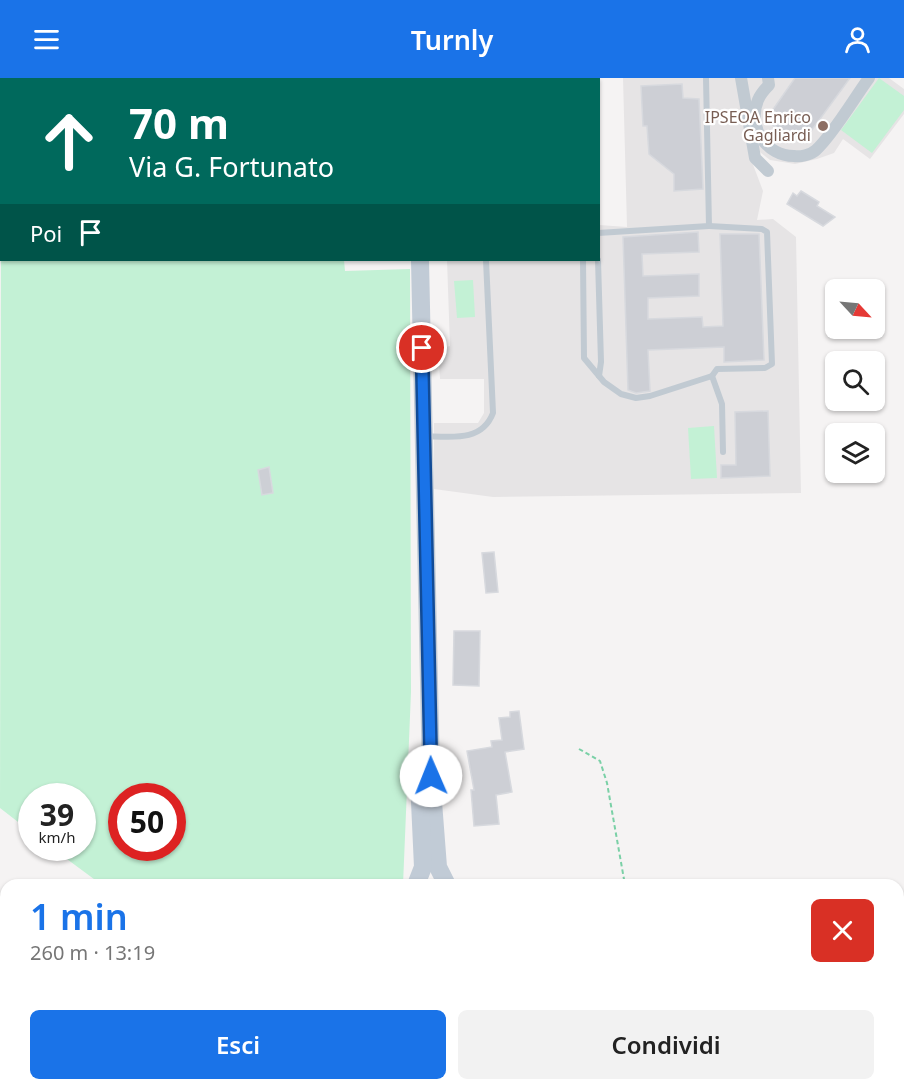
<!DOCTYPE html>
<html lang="it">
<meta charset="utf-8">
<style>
body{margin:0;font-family:"Noto Sans",sans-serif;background:#f2f2f2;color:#222;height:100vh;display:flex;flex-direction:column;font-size:22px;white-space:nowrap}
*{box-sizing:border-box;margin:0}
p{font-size:20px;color:#767676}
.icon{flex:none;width:33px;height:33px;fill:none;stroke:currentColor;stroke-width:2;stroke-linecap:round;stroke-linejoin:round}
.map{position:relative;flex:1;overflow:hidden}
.side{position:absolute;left:0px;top:801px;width:904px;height:212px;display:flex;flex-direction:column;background:#fff;border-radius:18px 18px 0 0;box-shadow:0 2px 4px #0004}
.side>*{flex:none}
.top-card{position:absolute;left:0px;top:0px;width:600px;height:183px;box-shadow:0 2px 4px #0004;background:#00695c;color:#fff;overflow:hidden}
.needle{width:39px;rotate:116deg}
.controls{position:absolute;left:825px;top:201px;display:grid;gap:12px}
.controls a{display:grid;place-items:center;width:60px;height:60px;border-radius:9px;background:#fff;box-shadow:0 2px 4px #0004;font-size:30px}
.speed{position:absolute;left:18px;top:705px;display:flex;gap:12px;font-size:30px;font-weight:700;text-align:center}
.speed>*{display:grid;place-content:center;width:78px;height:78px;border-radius:50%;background:#fff;box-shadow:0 2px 4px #0004;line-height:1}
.speed small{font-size:15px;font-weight:400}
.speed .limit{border:9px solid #d22;background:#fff;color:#111}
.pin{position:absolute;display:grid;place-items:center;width:51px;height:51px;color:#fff;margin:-26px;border:3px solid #fff;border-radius:50%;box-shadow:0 2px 6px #0007}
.me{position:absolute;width:66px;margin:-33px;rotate:359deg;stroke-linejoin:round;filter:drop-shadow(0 0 4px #0008)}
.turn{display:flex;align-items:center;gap:21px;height:126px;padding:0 30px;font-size:27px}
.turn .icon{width:78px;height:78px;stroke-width:2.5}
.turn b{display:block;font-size:42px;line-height:51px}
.then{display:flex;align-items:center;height:57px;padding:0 30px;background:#0003;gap:12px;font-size:22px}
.round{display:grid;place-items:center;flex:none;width:63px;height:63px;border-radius:9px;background:#f2f2f2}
.overview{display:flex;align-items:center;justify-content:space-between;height:102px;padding:0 30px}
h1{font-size:36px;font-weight:600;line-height:45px;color:#1a73e8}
.cta{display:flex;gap:12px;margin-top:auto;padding:12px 30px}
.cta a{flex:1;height:69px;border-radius:9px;background:#1a73e8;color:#fff;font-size:24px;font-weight:600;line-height:69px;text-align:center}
.cta a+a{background:#f2f2f2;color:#222}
header{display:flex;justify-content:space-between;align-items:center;height:78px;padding:0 30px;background:#1a73e8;color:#fff;font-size:27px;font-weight:600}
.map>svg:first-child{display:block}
.education{fill:#e6e4e5}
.green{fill:#c3f1d5;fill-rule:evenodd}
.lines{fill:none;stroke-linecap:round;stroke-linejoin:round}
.stream{stroke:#90daee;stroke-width:3}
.building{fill:#cdcfd5;stroke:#d7d9de;stroke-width:1.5}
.path{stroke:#7ad0a6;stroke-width:2;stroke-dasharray:4.5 3;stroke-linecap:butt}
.service{stroke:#c1cad2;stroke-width:6}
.minor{stroke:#c1cad2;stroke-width:12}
.secondary{stroke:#c1cbd6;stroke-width:18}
.route-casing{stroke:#114b97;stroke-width:15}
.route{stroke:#1a73e8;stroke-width:10}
.education-dot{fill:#8d6e63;stroke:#fff;stroke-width:2}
.labels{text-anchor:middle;stroke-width:4.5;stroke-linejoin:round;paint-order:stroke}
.education-label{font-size:16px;fill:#785e54;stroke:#fff;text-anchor:end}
</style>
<header><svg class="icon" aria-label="menu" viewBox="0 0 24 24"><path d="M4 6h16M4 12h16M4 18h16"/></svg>Turnly<svg class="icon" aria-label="person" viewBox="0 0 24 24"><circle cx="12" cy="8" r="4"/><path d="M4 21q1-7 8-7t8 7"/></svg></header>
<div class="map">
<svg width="904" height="1012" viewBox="0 0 904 1012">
<rect width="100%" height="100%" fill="#f5f3f3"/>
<g class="education">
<path d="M623 0H736L749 76 763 113 757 142 773 141 796 159 801 415 493 419 434 411V345H478L484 335V301H440L438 271 450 268 447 182H598L599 147 627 149Z"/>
<path d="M744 0H889L904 11V36L870 81 843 61 834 75 817 81 795 86 770 82 756 71Z"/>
</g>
<g class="green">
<rect x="28" y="0" width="377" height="1"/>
<path d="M879 0 904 18V32L872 75 841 52Z"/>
<path d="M1 147 2 182H344L345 193 410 191 411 614 403 807H102L52 770H82V718H32L31 754 0 730ZM122 718H172V770H122Z"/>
<path d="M473 202 475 239 457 240 454 203Z"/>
<path d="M714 348 717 400 691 401 688 350Z"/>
<path d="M0 912 6 922V1006L74 1007 76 1012H0Z"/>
</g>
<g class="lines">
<path class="stream" d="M644 1012V1006"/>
</g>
<g class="building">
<path d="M795 0H850L803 64 765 43Z"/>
<path d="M682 6 683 20 699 21 703 111 674 113V96L649 76 647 48H643L641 8Z"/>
<path d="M801 113 819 124 817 128 835 139 823 148 787 126 793 115 797 118Z"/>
<path d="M698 154 699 174 642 176 643 198 699 196V218L648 220V241L702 239 703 249 723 248 720 156H759L764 282 724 284V269L648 272 650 313 636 315 628 312 623 159Z"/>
<path d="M768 333 770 398 721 400V387H736L735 334Z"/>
<path d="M269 389 273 415 262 417 258 392Z"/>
<path d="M494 474 498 514 486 515 482 475Z"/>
<path d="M454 553H480L479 608 453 607Z"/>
<path d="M519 633 524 671 505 674 512 714 496 717 499 746 474 748 471 712H474L467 673 492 669 491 663 502 662 499 640 510 639V634Z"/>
</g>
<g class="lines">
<g class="path">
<path d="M17 2V0"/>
<path d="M0 114 2 103"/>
<path d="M579 671 600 683 607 705 625 807"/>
<path d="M0 912 6 922"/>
<path d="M898 987 904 984"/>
<path d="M74 1006 76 1012"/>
</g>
<g class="service">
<path d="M598 155 709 148 706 0"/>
<path d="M583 182 584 280 604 304 621 316 636 320 650 318 712 298 717 291 765 290 772 286 767 154 762 151 709 148"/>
<path d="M598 182 601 284 599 298"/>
<path d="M712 298 722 326 723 374"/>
<path d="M425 358C452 359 482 364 493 335L486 182"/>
</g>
<g class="minor">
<path d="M741 0 755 80 768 93"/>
<path d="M768 0 769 7C765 11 760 17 758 22 747 49 766 78 794 78 800 79 811 77 816 72 832 58 855 19 869 0"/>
</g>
<g class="secondary">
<path d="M415 0 416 2"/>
<path d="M420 182 431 698 438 789 447 807"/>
<path d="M416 807 423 789 419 702"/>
<path d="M438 1006V1012"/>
</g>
</g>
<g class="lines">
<defs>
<path id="route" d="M422 270 431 698"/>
</defs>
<use href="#route" class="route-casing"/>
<use href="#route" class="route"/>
</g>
<circle class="education-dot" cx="823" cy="48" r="6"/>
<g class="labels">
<g class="education-label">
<text x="811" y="45">IPSEOA Enrico<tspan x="811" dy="18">Gagliardi</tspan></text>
</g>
</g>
</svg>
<div class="controls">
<a><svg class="needle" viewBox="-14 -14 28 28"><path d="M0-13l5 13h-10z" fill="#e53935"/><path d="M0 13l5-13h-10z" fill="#767676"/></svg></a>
<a><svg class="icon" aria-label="search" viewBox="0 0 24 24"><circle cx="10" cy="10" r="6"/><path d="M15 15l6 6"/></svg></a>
<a><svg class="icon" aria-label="layers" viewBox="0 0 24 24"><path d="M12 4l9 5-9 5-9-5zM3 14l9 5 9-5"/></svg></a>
</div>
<div class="speed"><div>39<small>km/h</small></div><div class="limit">50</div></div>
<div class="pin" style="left:422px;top:270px;background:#d93025"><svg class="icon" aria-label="arrive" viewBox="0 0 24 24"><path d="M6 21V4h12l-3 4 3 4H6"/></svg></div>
<svg class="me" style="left:431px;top:698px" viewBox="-20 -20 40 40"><circle r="19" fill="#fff"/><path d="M0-13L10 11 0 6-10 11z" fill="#1a73e8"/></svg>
<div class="top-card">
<div class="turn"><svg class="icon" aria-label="ahead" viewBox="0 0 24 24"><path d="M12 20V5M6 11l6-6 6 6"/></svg><div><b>70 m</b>Via G. Fortunato</div></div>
<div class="then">Poi<svg class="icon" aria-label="arrive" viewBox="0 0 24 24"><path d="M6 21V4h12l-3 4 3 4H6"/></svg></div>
</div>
<section class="side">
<div class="overview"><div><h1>1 min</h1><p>260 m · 13:19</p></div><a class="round" style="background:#d93025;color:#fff"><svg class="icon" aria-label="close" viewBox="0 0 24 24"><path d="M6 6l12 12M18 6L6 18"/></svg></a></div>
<div class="cta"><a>Esci</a><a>Condividi</a></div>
</section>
</div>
